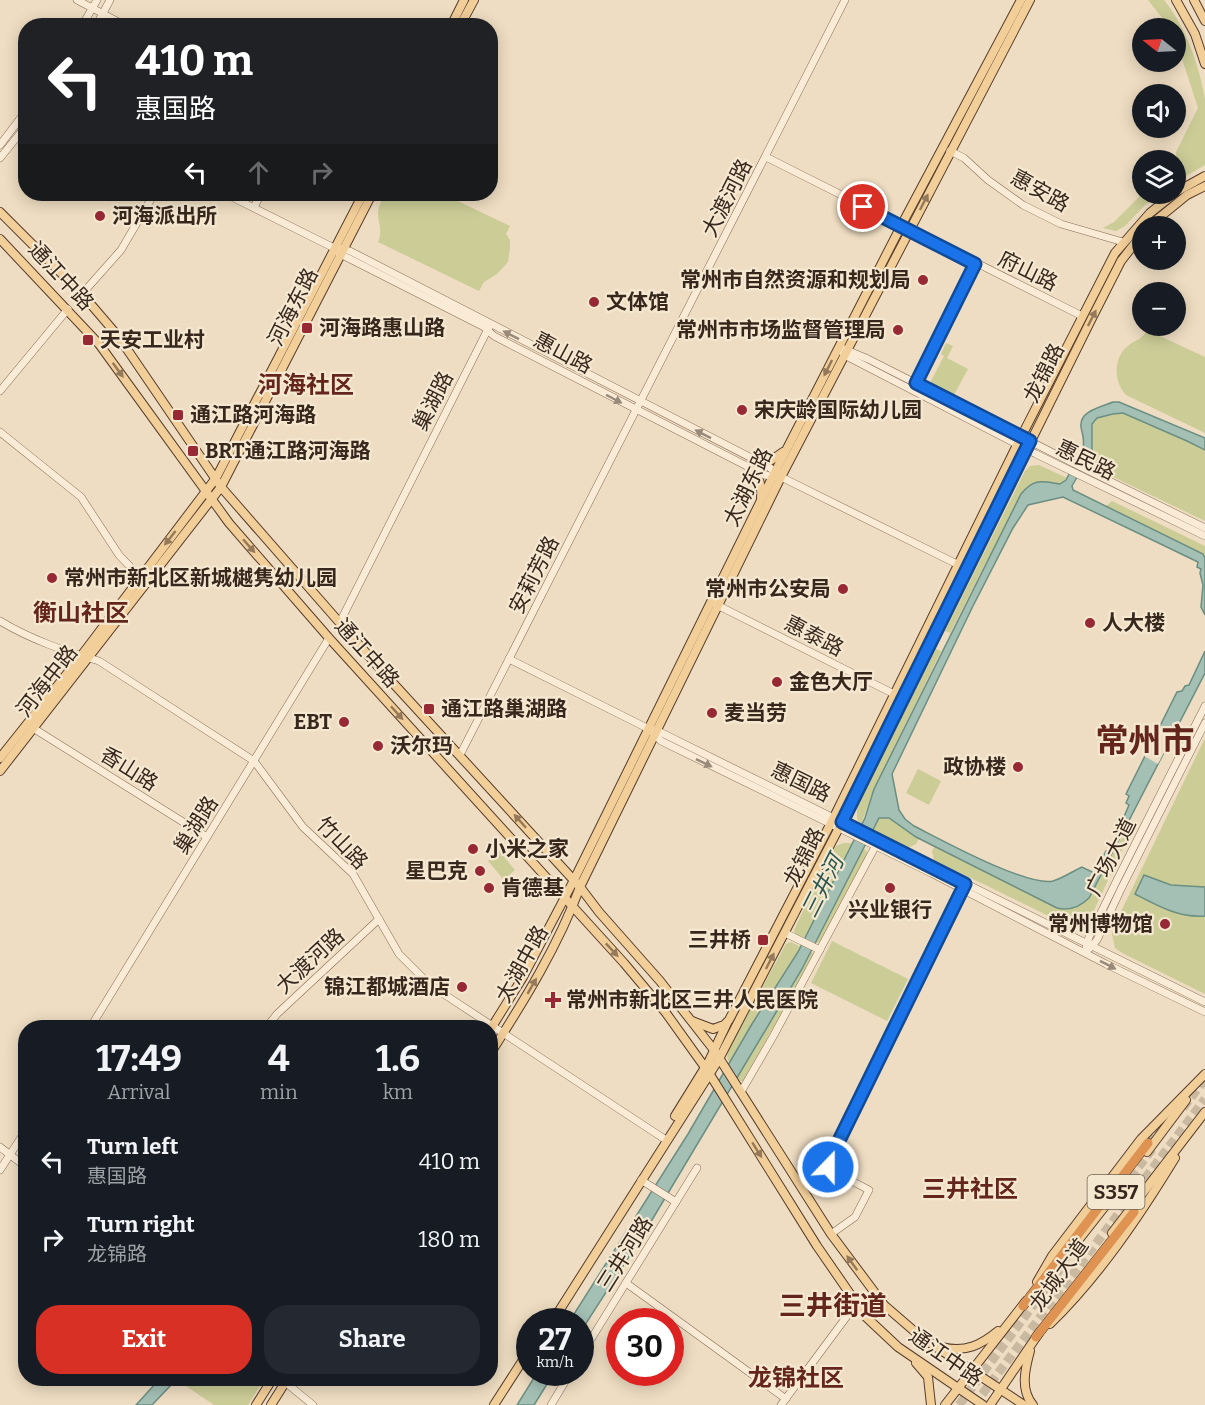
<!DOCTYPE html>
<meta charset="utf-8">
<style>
body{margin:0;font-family:Bitter,"Noto Sans SC",serif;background:#242831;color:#f1f3f6;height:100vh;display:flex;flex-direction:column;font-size:22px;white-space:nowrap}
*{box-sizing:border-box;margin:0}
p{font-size:20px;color:#9ea1a6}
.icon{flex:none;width:33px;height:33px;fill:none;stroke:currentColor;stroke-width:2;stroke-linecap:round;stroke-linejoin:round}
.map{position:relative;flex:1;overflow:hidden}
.drawer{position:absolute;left:18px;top:1020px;width:480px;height:366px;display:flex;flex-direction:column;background:#171b24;border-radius:24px;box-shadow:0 3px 15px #0003}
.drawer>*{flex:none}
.top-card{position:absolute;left:18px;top:18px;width:480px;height:183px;border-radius:24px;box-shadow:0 3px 15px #0003;background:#202124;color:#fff;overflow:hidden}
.needle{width:39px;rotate:288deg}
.fabs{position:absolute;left:1132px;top:18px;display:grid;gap:12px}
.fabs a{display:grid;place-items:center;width:54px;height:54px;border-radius:50%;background:#171b24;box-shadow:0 3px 15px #0003;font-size:30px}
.speed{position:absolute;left:516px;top:1308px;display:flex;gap:12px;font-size:30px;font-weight:700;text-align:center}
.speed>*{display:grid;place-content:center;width:78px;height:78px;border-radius:50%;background:#171b24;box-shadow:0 3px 15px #0003;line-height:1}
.speed small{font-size:15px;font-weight:400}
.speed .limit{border:9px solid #d22;background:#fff;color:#111}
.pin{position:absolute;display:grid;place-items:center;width:51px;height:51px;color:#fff;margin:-26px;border:3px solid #fff;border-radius:50%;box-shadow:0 2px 6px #0007}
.me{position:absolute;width:66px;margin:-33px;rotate:22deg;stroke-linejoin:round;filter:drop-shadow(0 0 4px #0008)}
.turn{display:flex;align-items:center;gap:21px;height:126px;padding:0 18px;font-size:27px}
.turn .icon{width:78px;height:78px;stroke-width:2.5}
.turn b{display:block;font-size:42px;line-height:51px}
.lanes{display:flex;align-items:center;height:57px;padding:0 18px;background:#0003;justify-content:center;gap:30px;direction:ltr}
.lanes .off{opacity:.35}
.eta{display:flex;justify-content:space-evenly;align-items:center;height:102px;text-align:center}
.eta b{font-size:36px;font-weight:700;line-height:42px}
.button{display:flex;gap:12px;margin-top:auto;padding:12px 18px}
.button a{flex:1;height:69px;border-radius:24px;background:#d93025;color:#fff;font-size:24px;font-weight:700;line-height:69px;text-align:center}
.button a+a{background:#242831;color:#f1f3f6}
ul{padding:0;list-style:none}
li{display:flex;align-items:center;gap:18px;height:78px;padding:0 18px}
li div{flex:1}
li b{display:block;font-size:22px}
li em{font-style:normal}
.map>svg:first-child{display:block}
.green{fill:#cbcc96}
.water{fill:#a4c0b5;stroke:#6b8e82;stroke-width:1.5}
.pier{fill:#eeddc2}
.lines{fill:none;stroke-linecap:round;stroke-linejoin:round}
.highway-tunnel{stroke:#c9b9a1;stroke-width:9;stroke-dasharray:9 4.5;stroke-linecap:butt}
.minor-casing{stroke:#886d59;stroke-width:8}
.major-casing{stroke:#553c2d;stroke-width:10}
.highway-casing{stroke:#553c2d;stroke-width:10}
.minor{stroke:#f9ebd5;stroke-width:7}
.major{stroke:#f2ce99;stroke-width:8}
.highway{stroke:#de9352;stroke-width:9}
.oneway{fill:#947a5b}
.oneway2{fill:#988979}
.route-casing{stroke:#114b97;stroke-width:15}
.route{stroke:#1a73e8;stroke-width:10}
.poi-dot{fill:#972934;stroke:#f5e8d1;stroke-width:2}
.labels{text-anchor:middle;stroke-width:4.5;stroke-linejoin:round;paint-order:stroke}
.shield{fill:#f5e8d1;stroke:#706153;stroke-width:1.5}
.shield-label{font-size:20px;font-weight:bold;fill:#37271d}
.street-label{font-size:21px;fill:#37271d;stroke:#f5e8d1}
.poi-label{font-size:21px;font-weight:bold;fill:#37271d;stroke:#f5e8d1;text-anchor:start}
.water-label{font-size:22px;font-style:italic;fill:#2c5750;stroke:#f5e8d1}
.quarter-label{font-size:24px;font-weight:bold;fill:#64251d;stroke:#f5e8d1}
.district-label{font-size:27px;font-weight:bold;fill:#64251d;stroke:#f5e8d1}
.town-label{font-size:33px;font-weight:bold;fill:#64251d;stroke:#f5e8d1}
</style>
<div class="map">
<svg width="1205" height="1405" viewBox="0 0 1205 1405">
<rect width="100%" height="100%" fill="#eeddc2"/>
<g class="green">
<path d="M1148 0H1164C1186 27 1199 65 1205 99 1205 120 1205 144 1205 165L1176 182V152L1198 108 1176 40V28H1170Z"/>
<path d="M1143 193 1160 194 1145 205 1125 226 1116 231 1103 228 1114 222Z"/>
<path d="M386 194H443L510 226 506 234 510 240V248L508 262 497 274 484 282 479 291 378 242C386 225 369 216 386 194Z"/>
<path d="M1147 330 1205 357V433L1126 395C1113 381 1113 357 1129 345 1137 339 1143 339 1147 330Z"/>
<path d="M946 343 953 346 947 358 968 369 954 395 930 383 944 356 941 354Z"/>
<path d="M1123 413 1187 441 1205 450V521L1084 463 1092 450V424L1097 418Z"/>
<path d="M1039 465 1067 478 1060 484 1041 481 985 564 950 633 945 631 1025 471 1030 466Z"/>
<path d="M1112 501 1205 546V558L1203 554 1105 507Z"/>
<path d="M936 649 941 651 874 789 861 824 857 819V806Z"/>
<path d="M1205 738V994L1124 954 1115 948 1112 934 1114 926Z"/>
<path d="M918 769 941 781 929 805 906 793Z"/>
<path d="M879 818C897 817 904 830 919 838L916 844 908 848 873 830Z"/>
<path d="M1125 832 1128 837 1091 917C1084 927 1079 929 1067 925L934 860 932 851 935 846 1057 908 1065 910 1089 898Z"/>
<path d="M843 843H850L866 850 867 854 821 942 816 943 795 934 794 930 832 851 836 846Z"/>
<path d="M499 851 515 870 504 880 488 861Z"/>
<path d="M832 941 908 979 887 1021 811 983Z"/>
<path d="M791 942 813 953V957L743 1081H740L727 1058 728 1050 786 944Z"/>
<path d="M169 1379H259L260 1386 248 1405H214L177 1380 171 1385Z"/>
</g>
<g class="water">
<path d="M1113 402H1119L1205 438V450L1187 441 1123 413 1113 414 1097 418 1092 424V451L1072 486 1073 490 1203 554 1205 558V615L1201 607 1203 585 1200 573 1201 569 1197 567 1198 562 1063 497 1028 505 1013 528 972 608 892 774 899 810 905 819 914 826C940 839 1027 887 1053 881 1063 878 1073 871 1082 867L1094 873 1106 851 1108 852 1110 849 1129 805 1126 803 1129 796 1126 794 1177 692 1182 691 1185 686 1189 685 1205 651V673L1089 898C1080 907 1070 911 1057 908L916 837 889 818H879L802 969 643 1235 581 1331 580 1322H569L688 1134 752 1024 798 952 865 818 874 789 1021 494C1034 478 1041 481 1060 484L1066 480 1083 447C1085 439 1082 434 1081 427 1079 411 1101 407 1113 402Z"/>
<path d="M1144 875 1171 885 1205 887V916C1179 918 1158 906 1135 894Z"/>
<path d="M537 1373H554L534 1405H517Z"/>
<path d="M142 1379H169L171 1385 152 1405H136L156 1383 154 1380Z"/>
</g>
<path class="pier" d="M1159 729 1173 735 1158 764 1144 756Z"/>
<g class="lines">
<g class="highway-tunnel">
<path d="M1183 1108 1205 1079"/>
<path d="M1148 1143 1170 1113"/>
<path d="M1114 1199 1153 1148"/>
<path d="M959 1405 1060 1269"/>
<path d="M974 1405 1205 1099"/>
</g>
<defs>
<g id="minor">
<path d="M77 0 126 26"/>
<path d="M82 26 97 0"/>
<path d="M96 26 110 0"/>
<path d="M0 145 26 111"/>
<path d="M950 151 964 158 988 180 1023 205 1061 224 1123 242"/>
<path d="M766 157 1082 316"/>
<path d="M0 158 26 126"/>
<path d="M226 194 334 248 340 254 484 327 494 336 764 475 778 477"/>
<path d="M254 207 261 194"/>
<path d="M340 248 350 251 769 467 781 477 967 569"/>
<path d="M82 294 121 250 154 194"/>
<path d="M844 349 868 359 1073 463 1205 528"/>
<path d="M842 352 846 356 1036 454 1205 536"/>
<path d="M915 385 975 264"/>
<path d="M0 391 68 309"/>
<path d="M0 432 81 497 119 555 140 577"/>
<path d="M715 604 898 696"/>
<path d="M0 621C32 640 64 651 99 661L254 761 303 827 353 874 399 954 430 985 666 1140"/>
<path d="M340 622 489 327"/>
<path d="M509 659 649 729 656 730 1205 1002"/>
<path d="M33 728 207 837"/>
<path d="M653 733 661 741 931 873 1106 964 1205 1012"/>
<path d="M460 755 845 0"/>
<path d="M785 933 820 950"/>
<path d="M1086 948 1089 937 1118 878 1205 706"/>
<path d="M1089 949 1097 940 1121 889 1205 723"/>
<path d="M90 1028 329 638"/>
<path d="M266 1028 277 1014 379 919"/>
<path d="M741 1092 774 1035 875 847"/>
<path d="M0 1147 26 1167"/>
<path d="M0 1170 26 1130"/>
<path d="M641 1180 676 1202"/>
<path d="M831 1234 855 1217 869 1190 831 1170 828 1163 965 886"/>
<path d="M626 1283 786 1399"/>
<path d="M580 1357 697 1168"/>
<path d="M280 1378 313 1405"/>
<path d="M551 1405 571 1372"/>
<path d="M781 1405 856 1304"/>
</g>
<g id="major">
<path d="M1176 0 1195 34 1205 64"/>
<path d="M1194 0 1205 21"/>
<path d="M451 26 464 0"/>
<path d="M460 26 474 0"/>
<path d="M1176 192 1205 176"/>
<path d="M0 212 82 294 118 336 221 487 381 670 580 887 599 912 660 981 714 1050 831 1234 884 1305 921 1337 1024 1405"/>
<path d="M1149 226 1187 195 1205 186"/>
<path d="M0 239 99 344 229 523 329 638 624 963 666 1013 709 1073 817 1246 866 1317 898 1347 983 1405"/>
<path d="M755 460 770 461 783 452"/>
<path d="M751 469C760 479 762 485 761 498"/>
<path d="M0 758 81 656 216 478 363 194"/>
<path d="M0 771 221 487 372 194"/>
<path d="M692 1021 713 1029 724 1025 729 1020 834 817 1018 443 1115 253 1150 213 1174 194"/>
<path d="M490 1030 523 977 574 880 775 472 901 226 1021 0"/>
<path d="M490 1054C524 1001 558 946 580 887L781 477 1030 0"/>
<path d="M675 1116 709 1061 727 1023"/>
<path d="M1147 1152 1186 1100"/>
<path d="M1112 1233 1205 1112"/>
<path d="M1051 1275 1117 1191"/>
<path d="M1037 1282 1052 1256 1141 1139 1205 1074"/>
<path d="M552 1322 719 1059 842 822 1091 320 1121 261 1143 233"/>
<path d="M1050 1324C1099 1276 1139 1217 1175 1158"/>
<path d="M942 1347C965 1353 981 1345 998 1331"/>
<path d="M1030 1351C1025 1369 1020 1390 1033 1405"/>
<path d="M916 1363 928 1377 931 1405"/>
<path d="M256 1405 273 1378"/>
<path d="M271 1405 288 1378"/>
<path d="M494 1405 530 1349"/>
<path d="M945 1405 1026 1301"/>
<path d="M990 1405 1039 1333"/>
</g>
<g id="highway">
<path d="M1023 1306 1148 1143"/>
<path d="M1036 1337 1134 1212"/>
</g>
</defs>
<use href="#minor" class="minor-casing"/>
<use href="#major" class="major-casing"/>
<use href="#highway" class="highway-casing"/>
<use href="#minor" class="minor"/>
<use href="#major" class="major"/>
<use href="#highway" class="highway"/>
</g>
<defs><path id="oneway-solid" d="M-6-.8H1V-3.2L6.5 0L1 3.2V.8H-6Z" transform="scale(1.5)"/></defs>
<g class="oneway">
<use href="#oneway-solid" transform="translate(924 202) rotate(-63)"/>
<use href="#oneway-solid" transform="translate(1092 318) rotate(-63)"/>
<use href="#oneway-solid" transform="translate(828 368) rotate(117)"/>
<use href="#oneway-solid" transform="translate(118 370) rotate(54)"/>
<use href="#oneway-solid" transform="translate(170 538) rotate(128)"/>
<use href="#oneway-solid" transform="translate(249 546) rotate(49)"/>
<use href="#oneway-solid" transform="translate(397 713) rotate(48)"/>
<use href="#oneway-solid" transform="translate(520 821) rotate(-132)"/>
<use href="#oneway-solid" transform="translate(612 950) rotate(47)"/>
<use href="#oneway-solid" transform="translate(770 961) rotate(-63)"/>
<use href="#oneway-solid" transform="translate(532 986) rotate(-60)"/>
<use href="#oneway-solid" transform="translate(757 1150) rotate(58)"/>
<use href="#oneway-solid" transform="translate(852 1263) rotate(-126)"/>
</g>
<g class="oneway2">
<use href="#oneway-solid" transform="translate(511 335) rotate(-153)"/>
<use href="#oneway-solid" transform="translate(614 399) rotate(28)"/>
<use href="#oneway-solid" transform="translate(703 434) rotate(-153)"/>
<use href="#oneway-solid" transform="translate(704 763) rotate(26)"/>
<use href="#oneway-solid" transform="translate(1108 965) rotate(27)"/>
</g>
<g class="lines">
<defs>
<path id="route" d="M828 1167V1163L965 884 842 822 1030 441 916 383 975 264 863 207"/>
</defs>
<use href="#route" class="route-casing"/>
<use href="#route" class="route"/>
</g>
<g class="poi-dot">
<circle cx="100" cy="216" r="6"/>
<circle cx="923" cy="280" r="6"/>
<circle cx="594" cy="302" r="6"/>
<rect x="301" y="322" width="12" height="12" rx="3"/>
<circle cx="898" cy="330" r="6"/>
<rect x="82" y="334" width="12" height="12" rx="3"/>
<circle cx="742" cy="410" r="6"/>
<rect x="172" y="409" width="12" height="12" rx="3"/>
<rect x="187" y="445" width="12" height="12" rx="3"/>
<circle cx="52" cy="578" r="6"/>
<circle cx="843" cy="589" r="6"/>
<circle cx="1090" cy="623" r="6"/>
<circle cx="777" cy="682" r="6"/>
<rect x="423" y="703" width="12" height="12" rx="3"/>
<circle cx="712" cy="713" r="6"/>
<circle cx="344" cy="722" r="6"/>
<circle cx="378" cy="746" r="6"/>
<circle cx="1018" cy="767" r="6"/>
<circle cx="473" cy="849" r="6"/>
<circle cx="480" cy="871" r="6"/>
<circle cx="489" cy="888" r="6"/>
<circle cx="890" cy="888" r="6"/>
<circle cx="1165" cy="924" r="6"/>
<rect x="757" y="934" width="12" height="12" rx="3"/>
<circle cx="462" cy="987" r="6"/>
<path d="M550 991h6v6h6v6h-6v6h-6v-6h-6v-6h6z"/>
</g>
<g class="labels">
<rect class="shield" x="1087.5" y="1175" width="57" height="34" rx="4.5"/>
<g class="shield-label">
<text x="1116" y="1199">S357</text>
</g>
<g class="street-label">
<text transform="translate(1040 191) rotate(29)" y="7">惠安路</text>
<text transform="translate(727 198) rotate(-63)" y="7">大渡河路</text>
<text transform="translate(1028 271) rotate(26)" y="7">府山路</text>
<text transform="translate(61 276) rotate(47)" y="7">通江中路</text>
<text transform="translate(293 307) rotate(-63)" y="7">河海东路</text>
<text transform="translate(563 353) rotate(28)" y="7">惠山路</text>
<text transform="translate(1044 373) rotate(-63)" y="7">龙锦路</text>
<text transform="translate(433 401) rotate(-63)" y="7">巢湖路</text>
<text transform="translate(1086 460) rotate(26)" y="7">惠民路</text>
<text transform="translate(748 487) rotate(-64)" y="7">太湖东路</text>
<text transform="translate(534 575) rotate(-63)" y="7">安莉芳路</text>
<text transform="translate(814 636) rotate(27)" y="7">惠泰路</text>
<text transform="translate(367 653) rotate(48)" y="7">通江中路</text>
<text transform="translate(47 681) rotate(-52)" y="7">河海中路</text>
<text transform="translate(129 769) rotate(32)" y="7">香山路</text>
<text transform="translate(801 782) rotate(26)" y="7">惠国路</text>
<text transform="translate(196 825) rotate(-58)" y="7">巢湖路</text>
<text transform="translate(342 843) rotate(46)" y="7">竹山路</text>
<text transform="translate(804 857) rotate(-63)" y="7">龙锦路</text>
<text transform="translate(1111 857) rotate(-63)" y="7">广场大道</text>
<text transform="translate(310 961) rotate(-43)" y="7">大渡河路</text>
<text transform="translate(522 964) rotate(-61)" y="7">太湖中路</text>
<text transform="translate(625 1254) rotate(-58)" y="7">三井河路</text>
<text transform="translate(1059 1275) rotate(-54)" y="7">龙城大道</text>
<text transform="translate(946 1357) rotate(35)" y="7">通江中路</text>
</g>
<g class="poi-label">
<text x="112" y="223">河海派出所</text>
<text x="911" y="287" text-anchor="end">常州市自然资源和规划局</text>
<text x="606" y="309">文体馆</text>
<text x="319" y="335">河海路惠山路</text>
<text x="886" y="337" text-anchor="end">常州市市场监督管理局</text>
<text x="100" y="347">天安工业村</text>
<text x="754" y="417">宋庆龄国际幼儿园</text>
<text x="190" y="422">通江路河海路</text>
<text x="205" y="458">BRT通江路河海路</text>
<text x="64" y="585">常州市新北区新城樾隽幼儿园</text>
<text x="831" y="596" text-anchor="end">常州市公安局</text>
<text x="1102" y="630">人大楼</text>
<text x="789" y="689">金色大厅</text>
<text x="441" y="716">通江路巢湖路</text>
<text x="724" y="720">麦当劳</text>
<text x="332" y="729" text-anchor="end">EBT</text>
<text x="390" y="753">沃尔玛</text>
<text x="1006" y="774" text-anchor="end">政协楼</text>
<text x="485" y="856">小米之家</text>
<text x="468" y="878" text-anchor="end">星巴克</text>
<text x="501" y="895">肯德基</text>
<text x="890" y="917" text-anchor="middle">兴业银行</text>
<text x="1153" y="931" text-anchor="end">常州博物馆</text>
<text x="751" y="947" text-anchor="end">三井桥</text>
<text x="450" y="994" text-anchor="end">锦江都城酒店</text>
<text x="566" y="1007">常州市新北区三井人民医院</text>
</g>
<g class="water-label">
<text transform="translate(822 886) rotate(-63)" y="8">三井河</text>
</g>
<g class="quarter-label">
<text x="306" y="393">河海社区</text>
<text x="81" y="621">衡山社区</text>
<text x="970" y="1197">三井社区</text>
<text x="796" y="1386">龙锦社区</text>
</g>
<g class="district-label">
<text x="833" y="1315">三井街道</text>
</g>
<g class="town-label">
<text x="1145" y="752">常州市</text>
</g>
</g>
</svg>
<div class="fabs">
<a><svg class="needle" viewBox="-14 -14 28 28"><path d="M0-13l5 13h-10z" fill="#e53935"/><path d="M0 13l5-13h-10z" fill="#9ea1a6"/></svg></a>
<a><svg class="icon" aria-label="sound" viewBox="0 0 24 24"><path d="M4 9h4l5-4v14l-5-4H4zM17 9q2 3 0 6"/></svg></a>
<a><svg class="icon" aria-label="layers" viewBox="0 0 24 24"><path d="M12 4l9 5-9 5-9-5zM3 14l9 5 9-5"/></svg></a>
<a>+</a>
<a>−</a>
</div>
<div class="speed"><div>27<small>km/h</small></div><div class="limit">30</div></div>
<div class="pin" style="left:863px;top:207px;background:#d93025"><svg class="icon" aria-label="arrive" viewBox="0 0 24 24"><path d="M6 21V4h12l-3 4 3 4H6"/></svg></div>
<svg class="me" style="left:828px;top:1167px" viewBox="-20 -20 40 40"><circle r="17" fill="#1a73e8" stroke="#fff" stroke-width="3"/><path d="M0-11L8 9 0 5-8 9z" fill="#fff"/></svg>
<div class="top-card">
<div class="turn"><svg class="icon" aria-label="left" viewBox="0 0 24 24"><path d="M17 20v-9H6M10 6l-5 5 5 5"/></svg><div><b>410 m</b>惠国路</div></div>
<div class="lanes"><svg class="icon" aria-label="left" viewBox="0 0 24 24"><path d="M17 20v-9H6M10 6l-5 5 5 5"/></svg><svg class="icon off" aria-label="ahead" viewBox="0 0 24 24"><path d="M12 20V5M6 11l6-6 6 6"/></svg><svg class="icon off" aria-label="right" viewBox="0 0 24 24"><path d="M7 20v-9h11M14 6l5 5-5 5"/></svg></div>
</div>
<section class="drawer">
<div class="eta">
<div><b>17:49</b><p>Arrival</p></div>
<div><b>4</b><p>min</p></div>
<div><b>1.6</b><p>km</p></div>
</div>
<ul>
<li><svg class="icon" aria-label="left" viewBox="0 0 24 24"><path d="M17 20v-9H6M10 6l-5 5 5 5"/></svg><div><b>Turn left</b><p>惠国路</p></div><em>410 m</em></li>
<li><svg class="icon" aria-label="right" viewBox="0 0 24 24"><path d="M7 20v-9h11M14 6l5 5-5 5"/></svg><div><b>Turn right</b><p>龙锦路</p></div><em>180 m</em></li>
</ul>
<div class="button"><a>Exit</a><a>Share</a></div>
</section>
</div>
